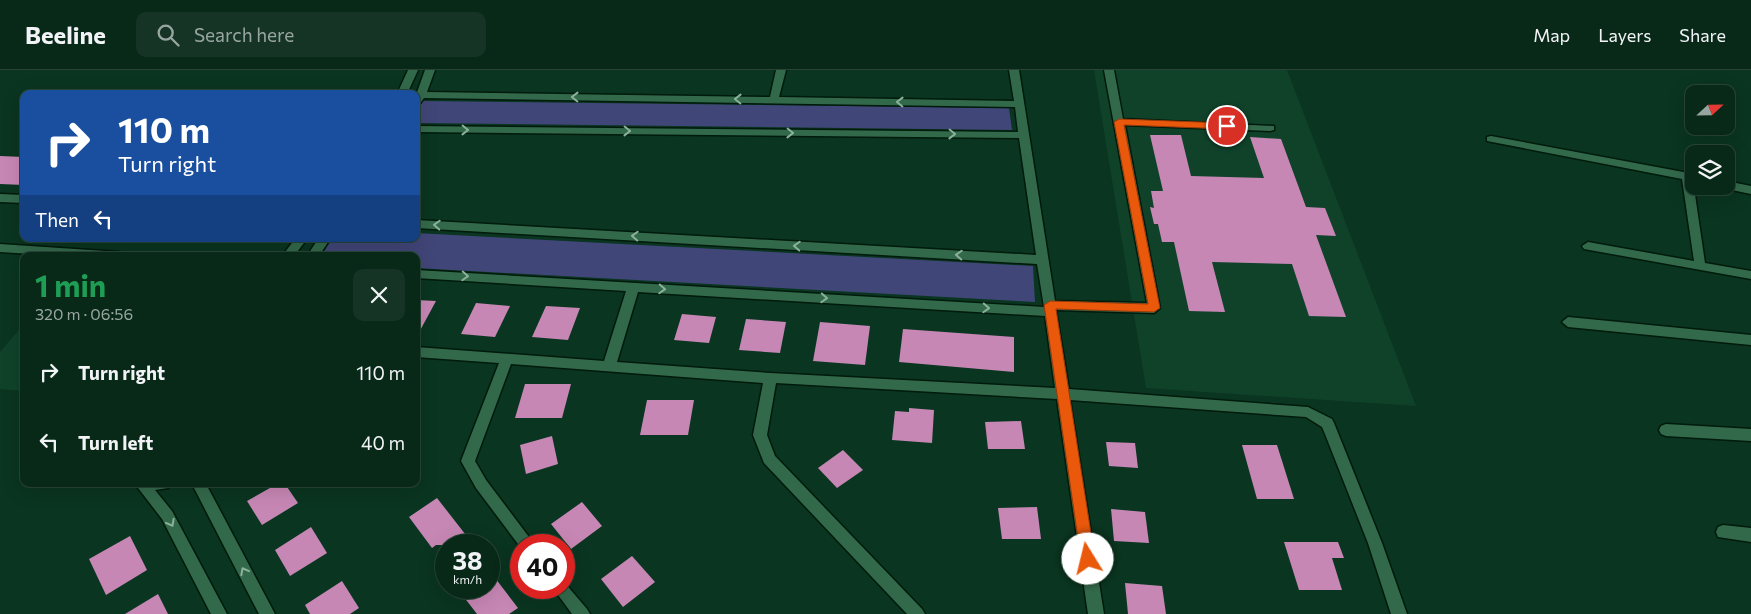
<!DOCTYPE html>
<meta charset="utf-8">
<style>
body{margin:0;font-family:Commissioner,sans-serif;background:#163425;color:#f1f3f6;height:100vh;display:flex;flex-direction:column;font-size:19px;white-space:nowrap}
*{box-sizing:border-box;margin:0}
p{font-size:16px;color:#98a6a2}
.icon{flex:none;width:28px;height:28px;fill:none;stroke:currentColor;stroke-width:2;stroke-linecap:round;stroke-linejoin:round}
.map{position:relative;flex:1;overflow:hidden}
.panel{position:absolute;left:20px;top:182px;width:400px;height:235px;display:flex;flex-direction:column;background:#082818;border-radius:10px;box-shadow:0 5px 20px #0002,0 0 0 1px #294437}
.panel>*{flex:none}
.top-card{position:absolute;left:20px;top:20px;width:400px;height:152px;border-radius:10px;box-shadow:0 5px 20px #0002,0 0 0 1px #294437;background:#1a4fa0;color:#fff;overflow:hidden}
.needle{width:32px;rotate:68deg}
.buttons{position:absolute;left:1685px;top:15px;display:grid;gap:10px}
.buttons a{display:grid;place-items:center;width:50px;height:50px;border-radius:10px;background:#082818;box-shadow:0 5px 20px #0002,0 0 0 1px #294437;font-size:25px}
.speed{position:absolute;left:435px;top:464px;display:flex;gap:10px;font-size:25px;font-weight:700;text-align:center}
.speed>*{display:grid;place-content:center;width:65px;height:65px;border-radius:50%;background:#082818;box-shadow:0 5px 20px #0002,0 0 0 1px #294437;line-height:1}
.speed small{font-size:12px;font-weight:400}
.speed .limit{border:8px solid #d22;background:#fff;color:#111}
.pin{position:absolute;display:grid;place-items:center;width:42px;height:42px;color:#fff;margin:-21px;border:2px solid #fff;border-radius:50%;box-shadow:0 1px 5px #0007}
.me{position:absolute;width:55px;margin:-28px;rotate:351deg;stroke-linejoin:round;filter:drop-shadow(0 0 4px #0008)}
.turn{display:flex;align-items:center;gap:18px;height:105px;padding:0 15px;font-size:22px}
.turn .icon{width:65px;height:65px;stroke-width:2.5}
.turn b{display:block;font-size:35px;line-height:42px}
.then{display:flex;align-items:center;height:48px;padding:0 15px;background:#0003;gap:10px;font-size:19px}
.round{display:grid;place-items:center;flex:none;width:52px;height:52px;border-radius:10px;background:#163425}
.overview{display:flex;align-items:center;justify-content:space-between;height:85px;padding:0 15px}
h1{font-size:30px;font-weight:700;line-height:38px;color:#1e9e55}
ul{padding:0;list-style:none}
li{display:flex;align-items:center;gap:15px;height:70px;padding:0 15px}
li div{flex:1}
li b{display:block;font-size:19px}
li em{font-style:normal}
header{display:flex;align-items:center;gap:30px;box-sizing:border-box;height:70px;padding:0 25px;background:#082818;border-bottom:1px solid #294437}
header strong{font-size:24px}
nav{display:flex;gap:28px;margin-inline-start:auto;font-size:18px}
.search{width:350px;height:45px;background:#163425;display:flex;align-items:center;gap:12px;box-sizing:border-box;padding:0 18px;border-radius:10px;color:#98a6a2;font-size:19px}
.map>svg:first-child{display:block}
.built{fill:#10422a}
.green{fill:#414678}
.building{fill:#c787b5}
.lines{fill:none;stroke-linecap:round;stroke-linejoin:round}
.minor-casing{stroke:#001b0c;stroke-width:3}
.minor{fill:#33694b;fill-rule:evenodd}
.oneway{stroke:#8bb19b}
.route{fill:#ea580c;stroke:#983908}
</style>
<header>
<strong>Beeline</strong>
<div class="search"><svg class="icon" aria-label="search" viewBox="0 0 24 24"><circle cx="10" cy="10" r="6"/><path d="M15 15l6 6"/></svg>Search here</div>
<nav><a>Map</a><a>Layers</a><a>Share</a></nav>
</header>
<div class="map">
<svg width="1751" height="544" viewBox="0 0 1751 544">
<rect width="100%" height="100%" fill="#0a3520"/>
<g class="built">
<path d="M1094 0H1287L1416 336 1146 318Z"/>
<path d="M24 254V321L0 319V282Z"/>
</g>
<g class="green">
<path d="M421 31 1009 38 1012 60 416 53V41Z"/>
<path d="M416 163 1033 196 1035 232 416 198V186H321L332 169H416Z"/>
</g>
<g class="building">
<path d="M1150 65H1181L1191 106 1264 108 1250 67 1281 69 1306 137 1325 138 1336 166 1316 165 1346 247 1309 246 1292 194 1212 192 1225 242 1189 241 1174 172H1162L1158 154H1154L1150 137 1154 138 1151 121H1163Z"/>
<path d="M0 86 24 87V115L0 114Z"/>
<path d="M416 230 436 231 416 268Z"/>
<path d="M476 233 510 236 495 267 461 264Z"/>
<path d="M546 236 580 238 568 270 532 267Z"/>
<path d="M682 244 716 247 709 273 674 270Z"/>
<path d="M746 249 786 252 780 283 739 280Z"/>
<path d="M820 252 870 256 865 295 813 291Z"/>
<path d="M903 259 1014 267V302L899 292Z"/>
<path d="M525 314H571L562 348H515Z"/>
<path d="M647 330H694L688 365H640Z"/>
<path d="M909 338 934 340 932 373 892 370 895 341 909 342Z"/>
<path d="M1021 351 1025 379H988L985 352Z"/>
<path d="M552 366 558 394 526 404 520 375Z"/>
<path d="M1106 372 1135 373 1138 398 1109 396Z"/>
<path d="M1242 375H1277L1294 429H1257Z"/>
<path d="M843 380 863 400 837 418 818 398Z"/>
<path d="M277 414H285L298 433 262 455 247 431Z"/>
<path d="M437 428 469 469 461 475H436L432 478 409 447Z"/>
<path d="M582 432 602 456 571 479 551 454Z"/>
<path d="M1037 437 1041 469H1002L998 438Z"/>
<path d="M1111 439 1145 442 1149 473 1114 471Z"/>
<path d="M311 457 327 483 290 506 275 480Z"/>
<path d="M130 466 147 500 106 525 89 489Z"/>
<path d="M1284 472H1338L1344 488H1332L1342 520H1299Z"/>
<path d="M632 486 655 512 623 537 601 509Z"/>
<path d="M489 500 518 538 509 544H477L457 518H489Z"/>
<path d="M342 511 359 538 350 544H310L305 535Z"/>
<path d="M1125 513 1162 516 1166 544H1128Z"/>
<path d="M158 524 168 544H125Z"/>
</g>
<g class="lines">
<defs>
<g id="minor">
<path d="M408 0H418L407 24H397Z"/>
<path d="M425 0H435L427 22 770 27 776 0H786L779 27 1014 31 1009 0H1019L1055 231 1147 233 1104 0H1114L1123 49 1274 56V60L1270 61 1125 55 1160 238 1154 243 1056 240 1069 319 1308 337 1332 349 1334 353 1382 473 1407 544H1391L1368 473 1325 364 1322 357 1306 347 1070 330 1104 544H1088L1057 329 776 313 767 365 775 386 922 539 925 544H907L764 393 753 365 763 313 511 294 475 391 486 410 535 475H521V478L476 418 461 391 499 293 416 287V277L604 291 626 221 416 208V200L1044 237 1037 194 416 158V150L1036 185 1019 68 416 62V56L1018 62 1015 37 424 28 419 35 416 36V25ZM638 222 1045 246 1055 318 770 303 617 292Z"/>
<path d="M1491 66 1694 104 1693 111 1705 193 1751 201V209L1584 179 1582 176 1588 172 1694 191 1682 109 1487 71V67Z"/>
<path d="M1726 111 1751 116V124L1722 118 1726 116Z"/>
<path d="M0 124 24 125V133L0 132Z"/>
<path d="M295 169H307L294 186H282Z"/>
<path d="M318 169H330L319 186H307Z"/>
<path d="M0 174 120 182 126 186H63L0 182Z"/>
<path d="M1568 247 1751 265V275L1568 257 1562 252Z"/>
<path d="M1666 354 1751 359V371L1666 366 1661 364 1659 360 1661 356Z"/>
<path d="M135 414H170L168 418 155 420 172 441 227 544H211L162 449Z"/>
<path d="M192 414H206L275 544H259Z"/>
<path d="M1723 455 1751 458V472L1718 467 1716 462 1718 457Z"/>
<path d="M564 512 587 539 590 544H572L553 518H564Z"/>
</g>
</defs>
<use href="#minor" class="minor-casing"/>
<use href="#minor" class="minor"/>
</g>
<defs><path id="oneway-chevron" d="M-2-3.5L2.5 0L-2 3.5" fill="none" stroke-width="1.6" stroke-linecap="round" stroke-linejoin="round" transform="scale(1.25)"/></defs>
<g class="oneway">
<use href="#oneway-chevron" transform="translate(575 27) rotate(-179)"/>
<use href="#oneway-chevron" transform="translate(738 29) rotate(-179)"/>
<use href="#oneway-chevron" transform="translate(900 32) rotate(-179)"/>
<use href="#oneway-chevron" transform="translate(465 60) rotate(1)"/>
<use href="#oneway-chevron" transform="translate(627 61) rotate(1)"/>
<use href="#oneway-chevron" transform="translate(790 63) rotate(1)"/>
<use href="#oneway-chevron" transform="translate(952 64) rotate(1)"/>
<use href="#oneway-chevron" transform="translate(437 155) rotate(-177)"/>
<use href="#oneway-chevron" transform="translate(635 166) rotate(-177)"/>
<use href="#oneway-chevron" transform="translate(797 176) rotate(-177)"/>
<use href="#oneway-chevron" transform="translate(959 185) rotate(-177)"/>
<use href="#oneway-chevron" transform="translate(465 206) rotate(3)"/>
<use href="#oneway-chevron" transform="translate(662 219) rotate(3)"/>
<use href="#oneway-chevron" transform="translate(824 228) rotate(3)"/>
<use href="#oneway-chevron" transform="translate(986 238) rotate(3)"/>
<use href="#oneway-chevron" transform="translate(171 453) rotate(62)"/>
<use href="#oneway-chevron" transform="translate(244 501) rotate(-118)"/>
</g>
<path class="route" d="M1119 49 1227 53 1232 56 1227 59 1124 55 1160 238 1154 242 1056 239 1095 489 1093 493 1088 495 1083 493 1081 489 1044 235 1050 231 1148 234 1114 52Z"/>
</svg>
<div class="buttons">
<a><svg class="needle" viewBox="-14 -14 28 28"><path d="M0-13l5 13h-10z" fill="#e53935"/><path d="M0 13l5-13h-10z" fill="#98a6a2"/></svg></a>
<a><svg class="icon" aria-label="layers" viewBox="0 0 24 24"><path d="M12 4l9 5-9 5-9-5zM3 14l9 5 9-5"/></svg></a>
</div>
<div class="speed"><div>38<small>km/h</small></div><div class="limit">40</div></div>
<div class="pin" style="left:1227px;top:56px;background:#d93025"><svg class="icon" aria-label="arrive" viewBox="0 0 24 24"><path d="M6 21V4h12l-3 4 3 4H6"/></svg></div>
<svg class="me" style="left:1088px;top:489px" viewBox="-20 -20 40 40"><circle r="19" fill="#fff"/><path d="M0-13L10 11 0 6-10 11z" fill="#ea580c"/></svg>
<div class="top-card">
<div class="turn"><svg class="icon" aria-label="right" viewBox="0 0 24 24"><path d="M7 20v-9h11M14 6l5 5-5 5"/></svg><div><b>110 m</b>Turn right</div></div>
<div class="then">Then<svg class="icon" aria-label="left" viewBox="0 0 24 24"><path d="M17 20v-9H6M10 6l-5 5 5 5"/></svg></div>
</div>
<section class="panel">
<div class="overview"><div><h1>1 min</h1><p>320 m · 06:56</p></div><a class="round"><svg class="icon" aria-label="close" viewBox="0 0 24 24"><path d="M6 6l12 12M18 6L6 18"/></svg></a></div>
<ul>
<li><svg class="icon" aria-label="right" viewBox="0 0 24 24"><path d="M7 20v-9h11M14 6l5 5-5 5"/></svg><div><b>Turn right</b></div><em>110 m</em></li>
<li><svg class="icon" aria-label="left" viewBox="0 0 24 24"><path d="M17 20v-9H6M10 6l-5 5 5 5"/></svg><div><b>Turn left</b></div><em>40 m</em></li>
</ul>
</section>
</div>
